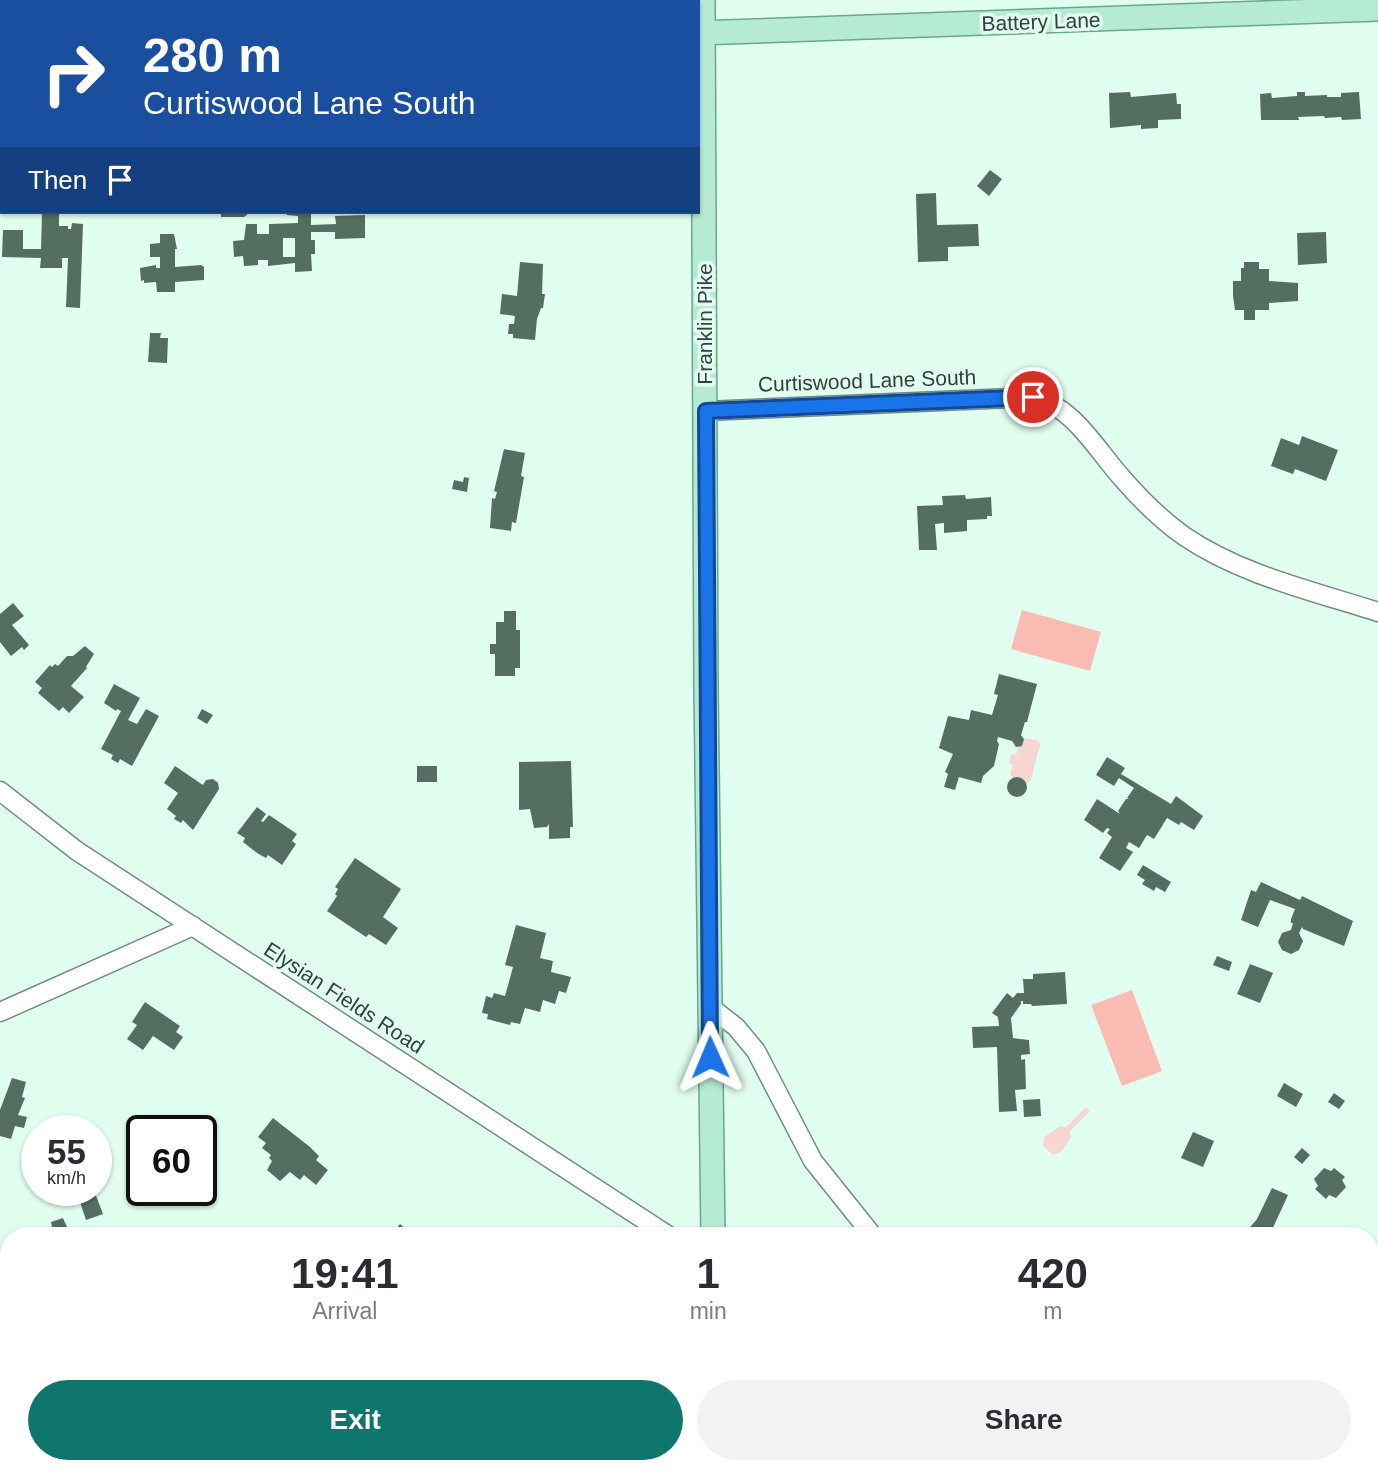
<!DOCTYPE html>
<style>
body{margin:0;font-family:Helvetica,sans-serif;background:#f2f2f3;color:#2b2b33;height:100vh;display:flex;flex-direction:column;font-size:26px;white-space:nowrap}
*{box-sizing:border-box;margin:0}
p{font-size:23px;color:#7c7c81}
.icon{flex:none;width:38px;height:38px;fill:none;stroke:currentColor;stroke-width:2;stroke-linecap:round;stroke-linejoin:round}
.map{position:relative;flex:1;overflow:hidden}
.side{position:absolute;left:0px;top:1227px;width:1379px;height:247px;display:flex;flex-direction:column;background:#fff;border-radius:28px 28px 0 0;box-shadow:0 2px 5px #0004}
.side>*{flex:none}
.banner{position:absolute;left:0px;top:0px;width:700px;height:214px;box-shadow:0 2px 5px #0004;background:#1a4fa0;color:#fff;overflow:hidden}
.speed{position:absolute;left:21px;top:1115px;display:flex;gap:14px;font-size:35px;font-weight:700;text-align:center}
.speed>*{display:grid;place-content:center;width:91px;height:91px;border-radius:50%;background:#fff;box-shadow:0 2px 5px #0004;line-height:1}
.speed small{font-size:18px;font-weight:400}
.speed .limit{border:4px solid #111;border-radius:10px;background:#fff;color:#111}
.pin{position:absolute;display:grid;place-items:center;width:60px;height:60px;color:#fff;margin:-30px;border:4px solid #fff;border-radius:50%;box-shadow:0 2px 7px #0007}
.me{position:absolute;width:77px;margin:-38px;rotate:359deg;stroke-linejoin:round;filter:drop-shadow(0 0 5px #0008)}
.turn{display:flex;align-items:center;gap:24px;height:147px;padding:0 28px;font-size:32px}
.turn .icon{width:91px;height:91px;stroke-width:2.5}
.turn b{display:block;font-size:49px;line-height:60px}
.then{display:flex;align-items:center;height:66px;padding:0 28px;background:#0003;gap:14px;font-size:26px}
.eta{display:flex;justify-content:space-evenly;align-items:center;height:119px;text-align:center}
.eta b{font-size:42px;font-weight:700;line-height:49px}
.button{display:flex;gap:14px;margin-top:auto;padding:14px 28px}
.button a{flex:1;height:80px;border-radius:42px;background:#0f766e;color:#fff;font-size:28px;font-weight:700;line-height:80px;text-align:center}
.button a+a{background:#f2f2f3;color:#2b2b33}
.map>svg:first-child{display:block}
.green{fill:#f9bbb2}
.water{fill:#f7d6d1}
.building{fill:#546f62;fill-rule:evenodd}
.lines{fill:none;stroke-linecap:round;stroke-linejoin:round}
.minor-casing{stroke:#718c7f;stroke-width:21}
.major-casing{stroke:#69a78b;stroke-width:26}
.highway-casing{stroke:#69a78b;stroke-width:30}
.minor{stroke:#fff;stroke-width:18}
.major{stroke:#b6ebd3;stroke-width:23}
.highway{stroke:#86deb6;stroke-width:26}
.route-casing{stroke:#114b97;stroke-width:18}
.route{stroke:#1a73e8;stroke-width:12}
.labels{text-anchor:middle;stroke-width:7;stroke-linejoin:round;paint-order:stroke}
.street-label{font-size:21px;fill:#34403a;stroke:#e1fff0}
</style>
<div class="map">
<svg width="1378" height="1473" viewBox="0 0 1378 1473">
<rect width="100%" height="100%" fill="#e1fff0"/>
<g class="green">
<path d="M1022 610 1101 632 1090 671 1011 649Z"/>
<path d="M1132 990 1162 1071 1122 1086 1091 1005Z"/>
</g>
<g class="water">
<path d="M1026 738 1039 741 1041 747 1039 748 1031 780 1026 784 1015 780 1010 774 1013 765 1009 763 1011 754 1016 755 1020 741Z"/>
<path d="M1086 1107 1090 1111 1070 1131 1071 1137 1061 1152 1053 1155 1043 1146 1044 1137 1060 1126 1066 1127Z"/>
</g>
<g class="building">
<path d="M1130 92 1131 97 1176 93 1177 104H1181V119L1158 120V128L1141 129V125L1110 128 1109 93Z"/>
<path d="M1297 92H1305V96L1327 95V97H1341V93L1359 92 1361 119 1342 120 1341 117 1325 118 1324 116 1298 117 1299 120H1261L1260 94 1271 93 1272 98 1297 96Z"/>
<path d="M990 170 1002 179 989 196 977 186Z"/>
<path d="M936 193 937 225 978 224 979 246 948 247V261L918 262 916 194Z"/>
<path d="M42 212 59 213V226H68V229H71L72 223 83 224 80 308 66 307 68 258H62V268H40L41 258 2 257 3 230H23V249H41Z"/>
<path d="M221 212H247V215L244 217H221Z"/>
<path d="M286 212H311V225L336 224 335 216 365 215V238L335 239V232H311V240H315V254H311L312 271 295 272V263L268 266V260H258V265L244 266 243 256 234 257 233 241 244 240 246 224H257V234H269V224L298 223V216L287 215ZM283 238H295V257H283Z"/>
<path d="M1326 232 1327 263 1298 265 1297 233Z"/>
<path d="M160 234H174L177 249H175V267L201 265 204 267V280L175 282V292H157L156 282 144 283V280L141 281 140 268 156 265V268H160V257H150V244L160 243Z"/>
<path d="M520 262 543 264 542 294H545L543 308H541L537 319 535 340 513 338V334H508L509 324H514L515 316 500 314 502 294 517 296Z"/>
<path d="M1244 262H1259V269H1269V281L1298 283V301L1269 303V310H1255V320H1244V310H1235L1233 296V281H1241V268H1244Z"/>
<path d="M150 333H161L160 338H168L167 363 148 362Z"/>
<path d="M1302 436 1338 450 1326 481 1295 469 1293 474 1271 466 1281 438 1299 445Z"/>
<path d="M504 449 525 453 521 476 524 477 516 523 512 522 511 531 490 528 492 498 495 499 497 492 494 491Z"/>
<path d="M464 477 469 478 467 492 452 489 454 480 463 482Z"/>
<path d="M965 495 966 499 991 497 992 516H987V519L967 520V531L944 533V523L935 524 937 550H919L917 506 943 505 942 496Z"/>
<path d="M13 603 24 616 12 625 29 645 24 650 22 647 11 656 0 642V614Z"/>
<path d="M504 611H516V630H520V668H515V676H495V654H490V644H496V622H504Z"/>
<path d="M85 646 94 654 86 667 87 668 71 686 84 697 69 713 63 707 59 711 38 693 42 688 35 682 50 665 52 667 55 664 58 666 67 656H73Z"/>
<path d="M999 674 1037 684 1027 722H1025L1021 735 1024 739 1022 746 1016 747 1012 741 998 737 997 741 999 744 994 766 983 776 981 783 959 777 955 790 944 787 948 774 945 772 953 754 939 748 948 716 969 720 971 710 992 715 998 695 994 694Z"/>
<path d="M114 684 140 698 128 720 137 724 146 709 159 716 132 766 120 759 118 763 111 759 113 755 101 749 121 711 117 709 116 711 104 703Z"/>
<path d="M202 709 213 715 207 724 197 718Z"/>
<path d="M1107 757 1125 768 1121 774 1171 804 1176 796 1203 816 1194 830 1181 822 1179 825 1167 818 1154 839 1147 835 1139 848 1129 842 1126 848 1133 852 1120 871 1099 858 1112 837 1107 833 1110 829 1107 828 1103 833 1084 820 1097 799 1120 814 1118 811 1126 799H1129L1127 798 1134 788 1119 778 1114 786 1096 775Z"/>
<path d="M571 761 573 827H570V838L549 839V824L547 827 534 828 530 809 519 810V762Z"/>
<path d="M175 766 203 785 206 780 213 779 218 783 219 789 193 830 183 820 181 823 174 819 176 816 167 809 178 793 164 783Z"/>
<rect x="417" y="766" width="20" height="16"/>
<circle cx="1017" cy="787" r="10"/>
<path d="M257 807 266 814 261 821 263 822 269 815 297 834 292 841 296 844 282 865 268 855 266 858 257 853 243 842 245 838 237 833Z"/>
<path d="M355 858 401 889 383 917 398 928 386 945 369 934 366 937 327 911 337 896 335 894 338 889 335 887Z"/>
<path d="M1143 865 1171 882 1165 892 1156 887 1154 891 1142 884 1145 880 1137 875Z"/>
<path d="M1261 882 1300 900 1302 896 1353 921 1344 946 1303 929 1302 927 1299 933 1303 941 1299 950 1291 954 1282 950 1278 942 1282 933 1291 930 1293 923H1291V919L1295 909 1270 900 1258 927 1241 920 1251 890 1256 892Z"/>
<path d="M516 925 546 933 540 958 553 961 551 972 571 977 566 993 559 991 555 1004 543 1000 540 1012 525 1008 520 1024 511 1022 510 1025 487 1019 488 1014 482 1013 486 996 492 998 494 993 505 996 513 967 505 965Z"/>
<path d="M1217 956 1232 962 1229 971 1213 965Z"/>
<path d="M1250 964 1273 973 1260 1003 1237 994Z"/>
<path d="M1065 972 1067 1004 1032 1006 1031 1004H1023V1001H1021V1004L1011 1018 1013 1038 1029 1040 1030 1054 1021 1055V1060L1025 1059 1026 1089 1015 1090 1017 1111 999 1112 997 1047 973 1048 972 1027 999 1026 998 1017 992 1013 1007 993 1013 998 1017 993H1024L1023 979H1033V974Z"/>
<path d="M145 1002 180 1026 176 1032 183 1037 174 1050 153 1036 143 1050 127 1039 137 1025 132 1022Z"/>
<path d="M12 1078 26 1082 22 1097 25 1098 18 1115 27 1117 24 1128 15 1126 11 1139 0 1136V1110Z"/>
<path d="M1284 1083 1303 1094 1296 1107 1277 1096Z"/>
<path d="M1334 1093 1345 1101 1339 1109 1328 1102Z"/>
<path d="M1040 1099 1041 1116 1024 1117 1023 1100Z"/>
<path d="M273 1118 310 1147 319 1156 316 1160 328 1170 316 1185 304 1175 300 1180 290 1172 280 1181 267 1170 272 1161 269 1158 271 1155 262 1148 266 1143 258 1137Z"/>
<path d="M1193 1132 1214 1141 1203 1167 1181 1158Z"/>
<path d="M1302 1148 1310 1155 1302 1164 1294 1157Z"/>
<path d="M1324 1168 1331 1171 1334 1168 1345 1177 1342 1180 1346 1187 1336 1198 1329 1195 1326 1199 1315 1189 1318 1186 1314 1179Z"/>
<path d="M1272 1188 1288 1195 1271 1232 1267 1236H1246V1232L1257 1219Z"/>
<path d="M95 1193 103 1214 86 1220 79 1199Z"/>
<path d="M63 1218 71 1236H54L51 1222Z"/>
<path d="M400 1224 413 1236H391Z"/>
<path d="M148 1465H159L166 1473H137Z"/>
<path d="M224 1465H240L239 1473H224Z"/>
</g>
<g class="lines">
<defs>
<g id="minor">
<path d="M33 0 35 2"/>
<path d="M706 411 1033 397C1073 406 1096 449 1122 478 1141 500 1160 519 1184 536 1241 575 1313 591 1378 612"/>
<path d="M0 791 77 851 669 1236"/>
<path d="M709 1006 736 1027 756 1051 813 1161 873 1236"/>
<path d="M0 1012 193 926"/>
<path d="M0 1293 9 1319"/>
<path d="M35 1465 36 1473"/>
<path d="M1134 1465 1144 1473"/>
</g>
<g id="major">
<path d="M339 0 345 2"/>
<path d="M703 0 706 688 713 1236"/>
<path d="M698 33 1378 9"/>
<path d="M735 1465 736 1473"/>
</g>
<path id="highway" d="M651 2 654 0"/>
</defs>
<use href="#minor" class="minor-casing"/>
<use href="#major" class="major-casing"/>
<use href="#highway" class="highway-casing"/>
<use href="#minor" class="minor"/>
<use href="#major" class="major"/>
<use href="#highway" class="highway"/>
</g>
<g class="lines">
<defs>
<path id="route" d="M710 1057 706 411 1033 397"/>
</defs>
<use href="#route" class="route-casing"/>
<use href="#route" class="route"/>
</g>
<g class="labels">
<g class="street-label">
<text transform="translate(1041 22) rotate(-2)" y="7">Battery Lane</text>
<text transform="translate(705 324) rotate(-90)" y="7">Franklin Pike</text>
<text transform="translate(867 381) rotate(-2)" y="7">Curtiswood Lane South</text>
<text transform="translate(344 998) rotate(33)" y="7">Elysian Fields Road</text>
</g>
</g>
</svg>
<div class="speed"><div>55<small>km/h</small></div><div class="limit">60</div></div>
<div class="pin" style="left:1033px;top:397px;background:#d93025"><svg class="icon" aria-label="arrive" viewBox="0 0 24 24"><path d="M6 21V4h12l-3 4 3 4H6"/></svg></div>
<svg class="me" style="left:710px;top:1057px" viewBox="-20 -20 40 40"><path d="M0-17L14 15 0 8-14 15z" fill="#1a73e8" stroke="#fff" stroke-width="4"/></svg>
<div class="banner">
<div class="turn"><svg class="icon" aria-label="right" viewBox="0 0 24 24"><path d="M7 20v-9h11M14 6l5 5-5 5"/></svg><div><b>280 m</b>Curtiswood Lane South</div></div>
<div class="then">Then<svg class="icon" aria-label="arrive" viewBox="0 0 24 24"><path d="M6 21V4h12l-3 4 3 4H6"/></svg></div>
</div>
<section class="side">
<div class="eta">
<div><b>19:41</b><p>Arrival</p></div>
<div><b>1</b><p>min</p></div>
<div><b>420</b><p>m</p></div>
</div>
<div class="button"><a>Exit</a><a>Share</a></div>
</section>
</div>
